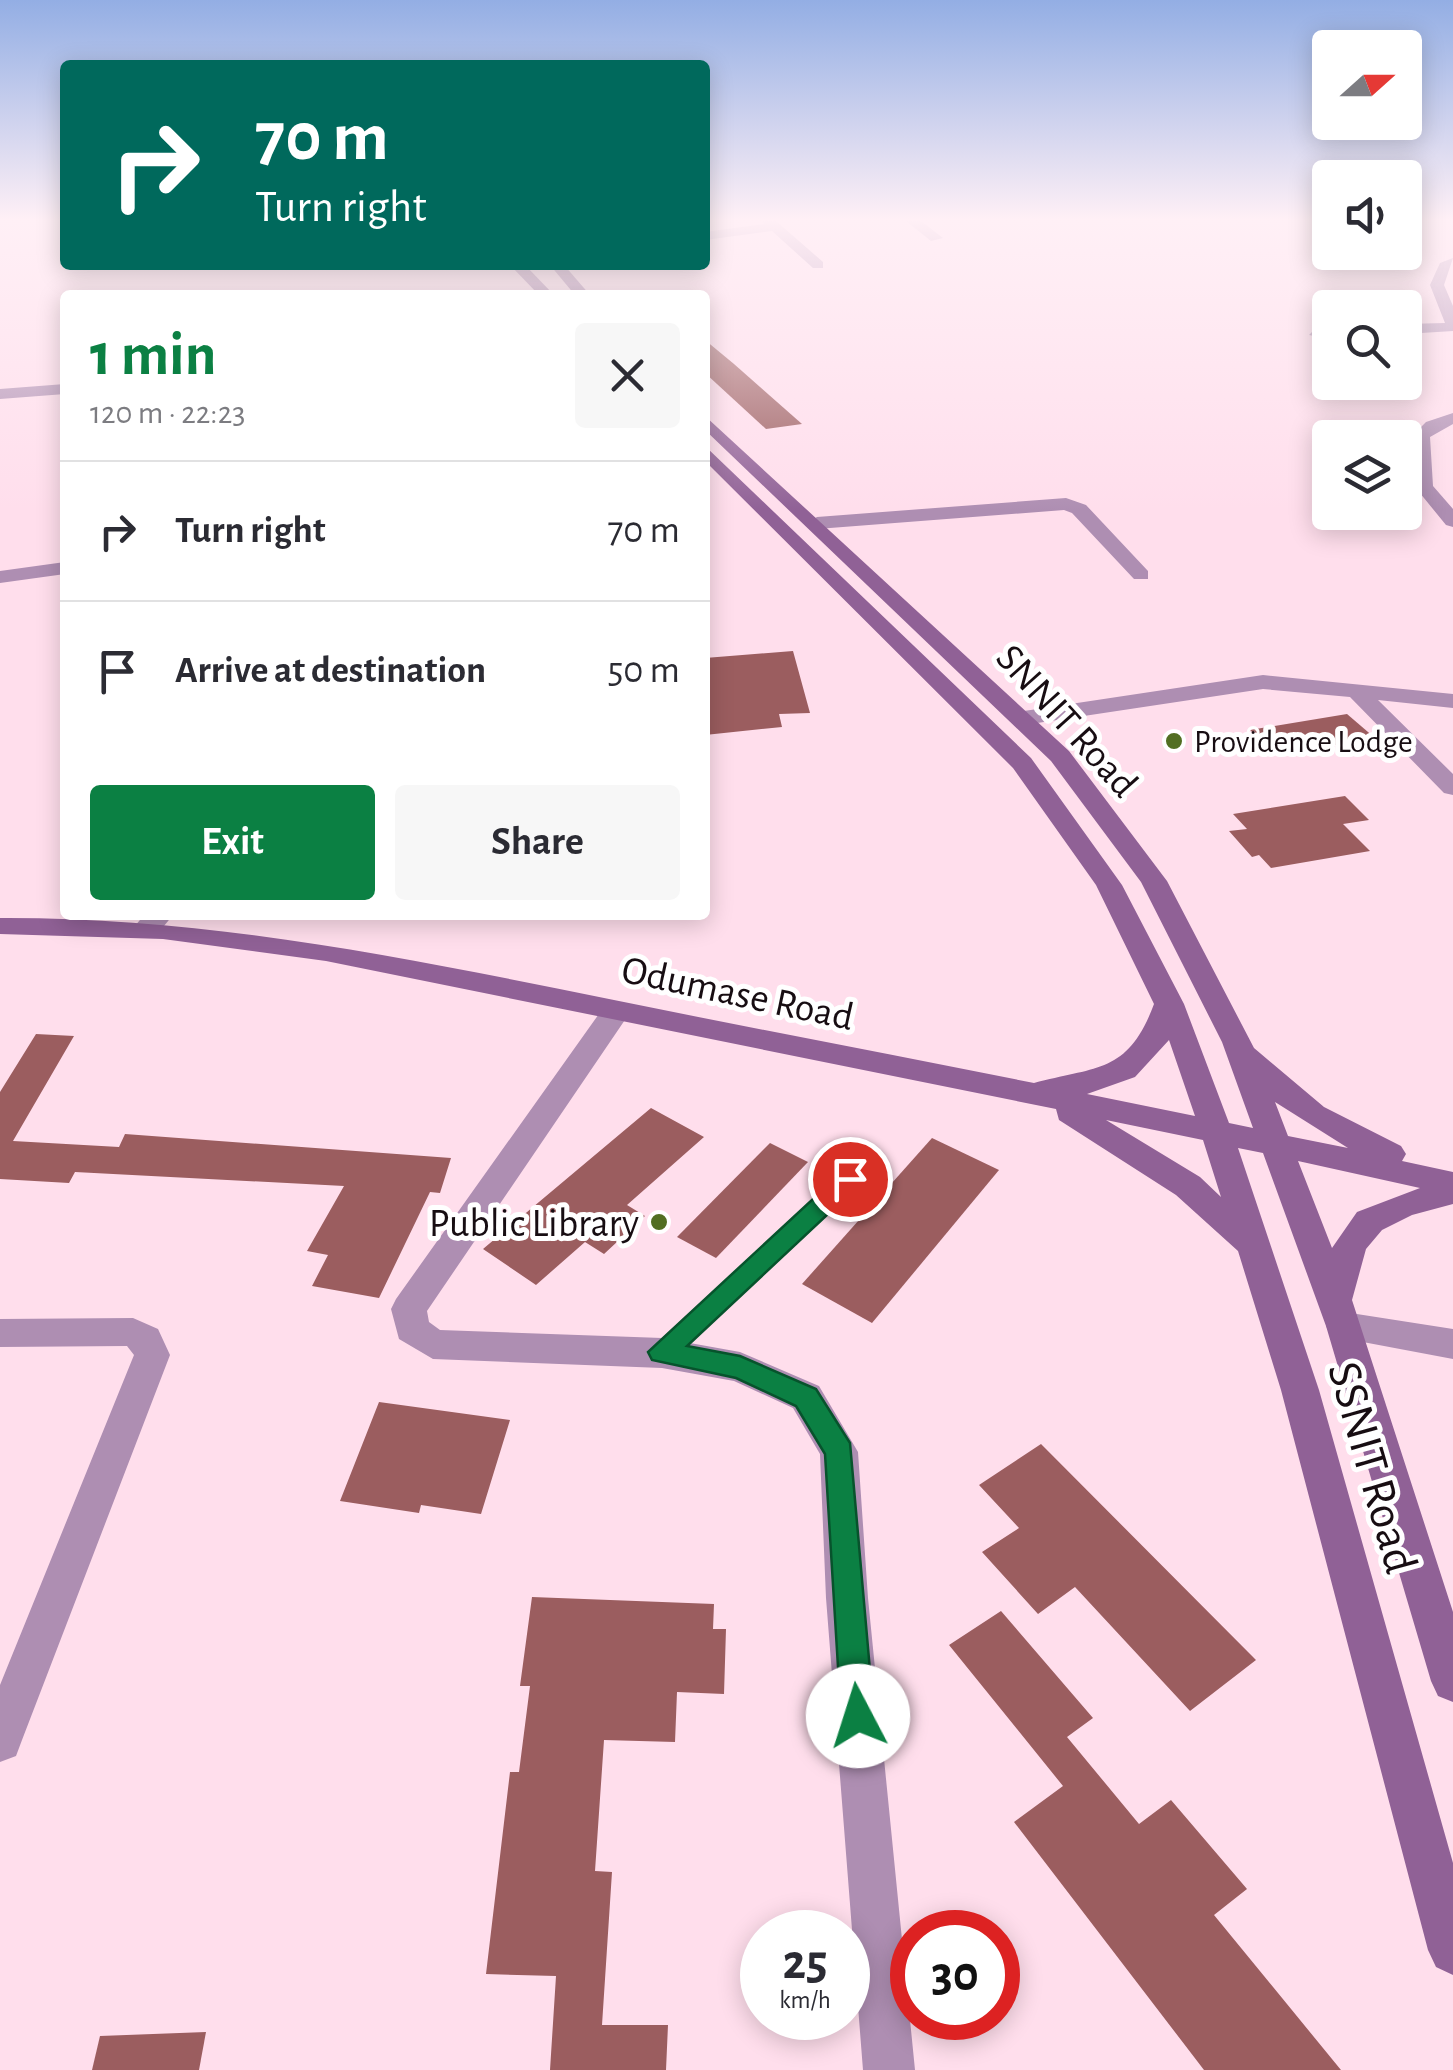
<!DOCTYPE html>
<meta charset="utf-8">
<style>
body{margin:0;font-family:"Alegreya Sans",sans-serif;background:#f7f7f7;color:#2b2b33;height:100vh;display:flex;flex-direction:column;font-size:38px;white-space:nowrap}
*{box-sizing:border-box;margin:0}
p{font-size:32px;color:#7c7c81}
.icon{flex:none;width:55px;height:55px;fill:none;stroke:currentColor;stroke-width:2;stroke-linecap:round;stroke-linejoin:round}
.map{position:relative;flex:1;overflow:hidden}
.panel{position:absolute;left:60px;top:290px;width:650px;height:630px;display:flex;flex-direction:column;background:#fff;border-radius:10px;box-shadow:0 5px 25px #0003}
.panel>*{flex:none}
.guide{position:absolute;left:60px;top:60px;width:650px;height:210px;border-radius:10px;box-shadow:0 5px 25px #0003;background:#00695c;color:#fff;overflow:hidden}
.needle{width:65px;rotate:69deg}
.controls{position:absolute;left:1312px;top:30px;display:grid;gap:20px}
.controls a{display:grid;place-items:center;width:110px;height:110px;border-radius:10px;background:#fff;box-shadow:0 5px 25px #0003;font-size:50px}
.speed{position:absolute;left:740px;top:1910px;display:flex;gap:20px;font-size:50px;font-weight:700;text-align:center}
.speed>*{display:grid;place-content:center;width:130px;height:130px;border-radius:50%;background:#fff;box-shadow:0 5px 25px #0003;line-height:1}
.speed small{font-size:25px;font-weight:400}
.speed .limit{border:15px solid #d22;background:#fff;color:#111}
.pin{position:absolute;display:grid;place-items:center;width:85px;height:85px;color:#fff;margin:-42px;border:5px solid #fff;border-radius:50%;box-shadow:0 2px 10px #0007}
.me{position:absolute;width:110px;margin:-55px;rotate:355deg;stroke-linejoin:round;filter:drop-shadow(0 0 8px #0008)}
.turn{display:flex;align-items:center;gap:35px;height:210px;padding:0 30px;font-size:45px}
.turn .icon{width:130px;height:130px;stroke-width:2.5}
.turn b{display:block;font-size:70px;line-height:85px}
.round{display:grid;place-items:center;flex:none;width:105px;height:105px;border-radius:10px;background:#f7f7f7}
.head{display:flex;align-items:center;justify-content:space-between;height:170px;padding:0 30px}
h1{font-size:60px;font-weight:700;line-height:75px;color:#0b8043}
.primary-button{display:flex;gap:20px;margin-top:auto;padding:20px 30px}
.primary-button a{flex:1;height:115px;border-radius:10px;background:#0b8043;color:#fff;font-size:40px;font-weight:700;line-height:115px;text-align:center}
.primary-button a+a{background:#f7f7f7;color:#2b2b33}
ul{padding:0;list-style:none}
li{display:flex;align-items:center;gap:30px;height:140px;padding:0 30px;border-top:2px solid #e1e1e2}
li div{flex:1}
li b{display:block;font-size:38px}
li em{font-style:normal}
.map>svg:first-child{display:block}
.building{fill:#9b5d5f}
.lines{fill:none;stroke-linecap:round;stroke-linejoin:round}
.lane{fill:#ae8eb2;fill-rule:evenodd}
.street{fill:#ae8eb2;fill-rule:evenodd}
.secondary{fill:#906196;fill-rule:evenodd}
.route{fill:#0b8043;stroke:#07532c;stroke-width:2.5}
.poi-dot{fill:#526e22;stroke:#fff;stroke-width:4}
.labels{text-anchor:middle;stroke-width:10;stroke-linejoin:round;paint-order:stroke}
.far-poi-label{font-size:32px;fill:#170d12;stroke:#fff;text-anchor:start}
.street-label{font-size:40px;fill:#170d12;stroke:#fff}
.poi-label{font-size:40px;fill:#170d12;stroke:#fff;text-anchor:end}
.near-street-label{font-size:48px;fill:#170d12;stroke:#fff}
</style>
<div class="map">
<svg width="1453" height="2070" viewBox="0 0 1453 2070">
<rect width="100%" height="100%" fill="#ffdeec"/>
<g class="building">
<path d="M705 340 734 364 802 424 766 429 705 373Z"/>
<path d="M793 651 810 713 779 714 782 727 705 735V658Z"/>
<path d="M1347 714 1375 738 1276 755 1250 730Z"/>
<path d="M1345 796 1369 820 1343 824 1370 851 1271 868 1259 855 1252 857 1229 831 1247 829 1233 814Z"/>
<path d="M36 1034 74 1036 13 1141 119 1147 125 1134 451 1158 440 1193 430 1192 379 1298 312 1286 328 1255 307 1251 344 1186 75 1172 69 1183 0 1179V1092Z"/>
<path d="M651 1108 704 1137 627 1205 645 1216 604 1254 585 1242 536 1285 483 1249Z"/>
<path d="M932 1138 999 1170 872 1323 802 1284Z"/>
<path d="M770 1143 808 1162 716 1258 677 1237Z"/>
<path d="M379 1402 510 1420 481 1514 421 1505 419 1513 340 1501Z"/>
<path d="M1041 1444 1256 1660 1190 1711 1075 1587 1038 1614 982 1552 1019 1528 979 1485Z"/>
<path d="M532 1597 714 1604 713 1629H726L724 1694 677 1692 675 1742 604 1740 595 1871 612 1872 602 2025H668L666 2070H550L556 1976 486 1974 510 1772H519L530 1686H520Z"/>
<path d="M1001 1611 1093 1718 1067 1737 1139 1824 1171 1800 1247 1889 1214 1915 1341 2070H1204L1014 1822 1063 1786 949 1645Z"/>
<path d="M206 2032 199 2070H92L100 2036Z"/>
</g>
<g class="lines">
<path class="lane" d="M850 1171 858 1173 861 1179 858 1185 671 1360 662 1363 653 1360 650 1353 653 1346 842 1173Z"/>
<g class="street">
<path d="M762 221H776L823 262V268H813L772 231 705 240V232L764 224Z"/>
<path d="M906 221H921L943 238 931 241Z"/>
<path d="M1453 258 1444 285 1453 306V331L1405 334V324L1445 323 1430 285 1440 263Z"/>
<path d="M1330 329V339L1309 335 1312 332Z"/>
<path d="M65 384V394L0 399V389Z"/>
<path d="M1453 413V424L1430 437 1433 486 1453 509V527L1446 525 1415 487 1412 436 1426 422Z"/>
<path d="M1066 498 1086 505 1148 571V579H1134L1072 513 1064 510 817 529 807 523 817 517Z"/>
<path d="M65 562V574L0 583V571Z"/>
<path d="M1263 675 1453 694V708L1378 700 1453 774V795L1444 793 1350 697 1263 689 1024 725 1012 718 1024 711Z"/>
<path d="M144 915H173L159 932 149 934 135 926Z"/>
<path d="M616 1001 631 1011 427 1311 429 1322 440 1330 662 1338 740 1352 819 1386 858 1452 868 1598 915 2070H863L826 1598 820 1454 793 1408 734 1381 662 1368 433 1359 399 1339 391 1309 396 1299 606 1004Z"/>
<path d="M1344 1312 1453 1329V1359L1331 1336 1326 1326 1331 1316Z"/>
<path d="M133 1318 158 1329 170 1355 22 1740 16 1756 0 1762V1685L134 1355 127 1346 0 1347V1319Z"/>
</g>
<g class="secondary">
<path d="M510 265H525L554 295H539Z"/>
<path d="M550 265H564L590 295H575Z"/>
<path d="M705 416 1069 751 1167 881 1254 1048 1324 1107 1401 1146 1406 1154 1402 1161 1453 1172V1204L1412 1215 1382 1230 1366 1249 1352 1300 1453 1612V1702L1438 1696 1431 1681 1326 1326 1263 1153 1238 1148 1319 1390 1453 1863V1975L1436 1967 1428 1950 1281 1390 1238 1251 1176 1195 1059 1120 1056 1109 326 961 163 939 0 934V918C208 917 406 958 609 999 751 1028 893 1055 1034 1083 1097 1066 1128 1074 1154 1004L1096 885 1013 768 705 461V446L1031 758 1122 885 1184 1004 1229 1123 1253 1128 1222 1042 1141 882 1051 761 705 430ZM1169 1040 1195 1116 1087 1094 1135 1077ZM1275 1102 1348 1148 1288 1136ZM1106 1120 1203 1140 1221 1197 1200 1177ZM1298 1161 1420 1188 1357 1212 1332 1248Z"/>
</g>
</g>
<linearGradient id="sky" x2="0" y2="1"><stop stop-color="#93aee4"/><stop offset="0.43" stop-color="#fff0f6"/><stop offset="1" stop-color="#fff0f6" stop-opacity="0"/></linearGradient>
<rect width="1453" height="511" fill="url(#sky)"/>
<path class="route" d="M850 1170 859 1173 862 1179 859 1185 687 1346 740 1356 816 1389 850 1443 874 1716 869 1728 858 1732 846 1728 841 1716 825 1454 796 1406 736 1378 652 1360 648 1352 841 1173Z"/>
<g class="poi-dot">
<circle cx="1174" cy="741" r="10"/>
<circle cx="659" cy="1222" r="10"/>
</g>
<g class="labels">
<g class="far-poi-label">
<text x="1194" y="752">Providence Lodge</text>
</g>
<g class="street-label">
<text transform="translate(1068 720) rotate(48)" y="14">SNNIT Road</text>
<text transform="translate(738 992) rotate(12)" y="14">Odumase Road</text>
</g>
<g class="poi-label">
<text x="639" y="1236">Public Library</text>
</g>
<g class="near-street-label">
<text transform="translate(1374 1467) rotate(74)" y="17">SSNIT Road</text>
</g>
</g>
</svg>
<div class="controls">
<a><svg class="needle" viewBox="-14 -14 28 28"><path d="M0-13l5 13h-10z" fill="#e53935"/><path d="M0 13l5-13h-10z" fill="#7c7c81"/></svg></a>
<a><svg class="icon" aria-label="sound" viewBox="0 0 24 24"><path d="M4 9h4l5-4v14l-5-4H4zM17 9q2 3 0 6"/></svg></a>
<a><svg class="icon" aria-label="search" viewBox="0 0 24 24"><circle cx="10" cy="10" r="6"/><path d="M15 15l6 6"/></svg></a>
<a><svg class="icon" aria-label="layers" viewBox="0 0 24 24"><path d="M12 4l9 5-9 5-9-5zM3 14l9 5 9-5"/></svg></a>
</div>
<div class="speed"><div>25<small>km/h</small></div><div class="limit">30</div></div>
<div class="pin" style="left:850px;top:1179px;background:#d93025"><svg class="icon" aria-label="arrive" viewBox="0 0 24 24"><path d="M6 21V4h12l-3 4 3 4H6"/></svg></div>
<svg class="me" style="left:858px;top:1716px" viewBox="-20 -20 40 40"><circle r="19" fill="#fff"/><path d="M0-13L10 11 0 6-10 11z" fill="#0b8043"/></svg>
<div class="guide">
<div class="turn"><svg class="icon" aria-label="right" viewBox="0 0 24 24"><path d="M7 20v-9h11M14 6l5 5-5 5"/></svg><div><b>70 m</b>Turn right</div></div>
</div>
<section class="panel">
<div class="head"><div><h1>1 min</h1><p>120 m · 22:23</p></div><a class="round"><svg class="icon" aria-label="close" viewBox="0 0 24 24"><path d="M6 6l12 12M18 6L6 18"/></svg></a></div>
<ul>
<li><svg class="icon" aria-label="right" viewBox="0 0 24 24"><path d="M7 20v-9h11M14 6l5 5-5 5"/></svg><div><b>Turn right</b></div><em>70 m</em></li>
<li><svg class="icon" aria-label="arrive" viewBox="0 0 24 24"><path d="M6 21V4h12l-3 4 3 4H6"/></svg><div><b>Arrive at destination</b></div><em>50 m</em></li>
</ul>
<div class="primary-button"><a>Exit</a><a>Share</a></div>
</section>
</div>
